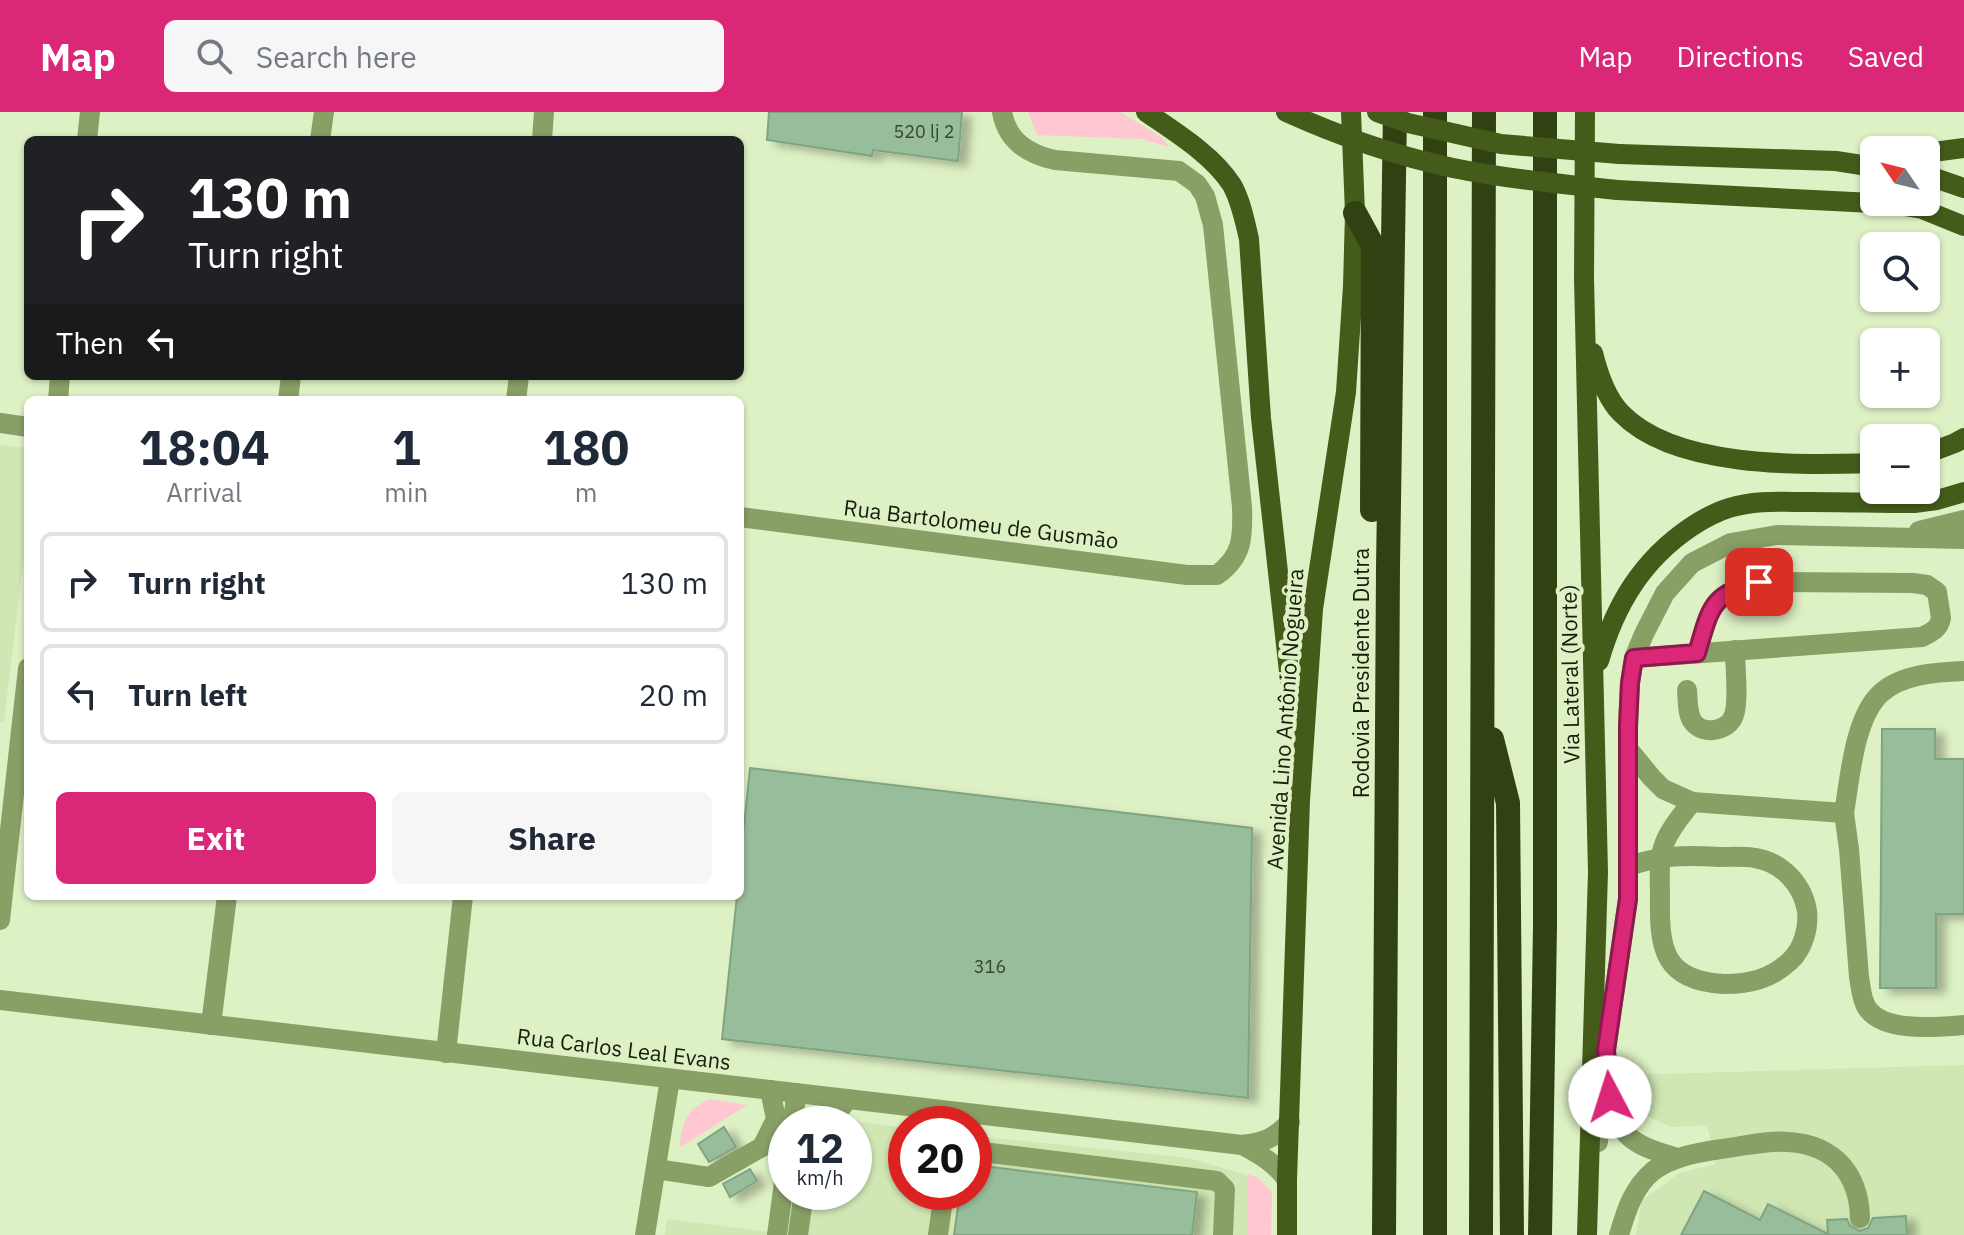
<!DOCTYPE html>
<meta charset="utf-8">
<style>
body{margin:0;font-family:"IBM Plex Sans",sans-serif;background:#f6f6f7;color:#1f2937;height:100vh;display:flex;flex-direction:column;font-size:30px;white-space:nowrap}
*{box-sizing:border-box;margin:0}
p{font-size:26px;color:#747a83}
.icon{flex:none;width:44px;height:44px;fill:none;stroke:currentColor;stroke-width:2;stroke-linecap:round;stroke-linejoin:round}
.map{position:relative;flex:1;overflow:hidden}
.side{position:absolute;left:24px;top:284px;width:720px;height:504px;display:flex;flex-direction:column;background:#fff;border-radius:12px;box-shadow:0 2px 6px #0004}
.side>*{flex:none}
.banner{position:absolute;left:24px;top:24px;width:720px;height:244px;border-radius:12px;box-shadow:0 2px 6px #0004;background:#202124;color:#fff;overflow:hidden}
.needle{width:52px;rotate:305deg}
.fabs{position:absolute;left:1860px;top:24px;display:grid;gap:16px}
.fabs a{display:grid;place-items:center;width:80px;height:80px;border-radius:12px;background:#fff;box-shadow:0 2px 6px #0004;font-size:40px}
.speed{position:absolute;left:768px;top:994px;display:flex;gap:16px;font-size:40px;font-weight:700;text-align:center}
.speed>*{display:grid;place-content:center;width:104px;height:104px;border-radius:50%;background:#fff;box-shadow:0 2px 6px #0004;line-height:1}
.speed small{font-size:20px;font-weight:400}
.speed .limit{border:12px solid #d22;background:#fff;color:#111}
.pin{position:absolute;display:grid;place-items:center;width:68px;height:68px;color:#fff;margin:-34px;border-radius:16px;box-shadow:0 4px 12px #0006}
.me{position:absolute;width:88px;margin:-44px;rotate:355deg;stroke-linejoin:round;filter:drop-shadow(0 0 6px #0008)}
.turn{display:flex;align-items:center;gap:28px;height:168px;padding:0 32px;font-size:36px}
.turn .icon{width:104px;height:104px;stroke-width:2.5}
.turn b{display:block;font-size:56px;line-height:68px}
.then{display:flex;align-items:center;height:76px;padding:0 32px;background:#0003;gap:16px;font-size:30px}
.eta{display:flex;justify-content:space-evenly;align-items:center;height:136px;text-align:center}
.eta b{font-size:48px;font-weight:800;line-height:56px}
.cta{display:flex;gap:16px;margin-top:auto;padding:16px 32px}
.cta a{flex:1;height:92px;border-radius:12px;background:#db2777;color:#fff;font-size:32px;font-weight:800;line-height:92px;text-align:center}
.cta a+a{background:#f6f6f7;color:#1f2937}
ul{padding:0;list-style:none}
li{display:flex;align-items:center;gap:24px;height:100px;margin:0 16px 12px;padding:0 16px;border:4px solid #e0e1e3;border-radius:12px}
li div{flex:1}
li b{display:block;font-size:30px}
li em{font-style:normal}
header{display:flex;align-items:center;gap:48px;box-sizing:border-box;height:112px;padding:0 40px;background:#db2777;color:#fff}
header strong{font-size:38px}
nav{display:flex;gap:44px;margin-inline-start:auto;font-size:28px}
.search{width:560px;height:72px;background:#f6f6f7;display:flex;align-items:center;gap:20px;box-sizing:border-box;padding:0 28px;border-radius:12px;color:#747a83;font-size:30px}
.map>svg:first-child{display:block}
.built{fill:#d0e6b3}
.green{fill:#fec7d1}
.building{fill:#98bd9a;stroke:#80a482;stroke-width:2;filter:url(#shadow)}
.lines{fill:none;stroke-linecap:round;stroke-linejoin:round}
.minor{stroke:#889f66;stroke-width:20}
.major{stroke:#445b1a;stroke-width:20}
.highway{stroke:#314212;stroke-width:24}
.major-bridge{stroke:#445b1a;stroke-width:20}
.route-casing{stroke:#8e194d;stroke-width:20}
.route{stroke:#db2777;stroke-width:14}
.labels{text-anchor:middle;stroke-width:8;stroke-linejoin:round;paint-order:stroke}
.number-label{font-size:18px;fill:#374630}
.street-label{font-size:22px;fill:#171e0d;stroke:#def1c4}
</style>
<header>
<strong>Map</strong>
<div class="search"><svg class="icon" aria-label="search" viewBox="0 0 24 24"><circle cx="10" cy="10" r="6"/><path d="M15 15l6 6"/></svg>Search here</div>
<nav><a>Map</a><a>Directions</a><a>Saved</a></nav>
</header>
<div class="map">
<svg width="1964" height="1123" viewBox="0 0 1964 1123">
<defs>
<filter id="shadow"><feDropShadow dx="9" dy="5" stdDeviation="4" flood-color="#0004"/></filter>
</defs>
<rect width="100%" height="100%" fill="#def1c4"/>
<g class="built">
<path d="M0 333 28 336V411L4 610 0 609Z"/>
<path d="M1964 953V1123H1636L1642 1088 1680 1061 1716 1052 1707 1013 1672 1015 1646 1004 1631 985 1628 963Z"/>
<path d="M790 1000 906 1016V1080H974V1024L1189 1046 1258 1066 1271 1123H665L667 1107 771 1120 786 1026V1080H854V1012H788Z"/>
</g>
<g class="green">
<path d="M1028 0H1120L1161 25 1169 35 1142 27 1037 23Z"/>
<path d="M710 987 747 993 679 1036C683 1010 685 998 710 987Z"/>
<path d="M1248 1062 1258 1066 1272 1080 1271 1123H1247Z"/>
</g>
<g class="building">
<path d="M769 0H962L958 49 873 38 872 44 767 28Z"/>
<path d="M1882 617H1935V647H1964V802H1936V876H1880Z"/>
<path d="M750 656 1252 716 1248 986 722 927 737 784H740V752Z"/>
<path d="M724 1015 736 1035 709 1050 698 1032Z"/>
<path d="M974 1053 1197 1080 1192 1123H954L960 1080H974Z"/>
<path d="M750 1057 757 1069 730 1085 723 1072Z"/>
<path d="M1704 1079 1760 1108 1768 1092 1828 1122 1827 1108 1847 1107 1850 1114 1860 1119 1868 1116 1873 1106 1906 1104 1907 1123H1681Z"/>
</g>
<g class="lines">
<g class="minor">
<path d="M87 28 90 0"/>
<path d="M320 28 324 0"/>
<path d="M542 28 544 0"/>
<path d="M58 288 60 264"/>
<path d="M288 288 291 264"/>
<path d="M516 288 519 264"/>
<path d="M0 311 28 315"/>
<path d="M740 405 1187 463H1217C1243 444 1243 425 1242 395L1213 113 1205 84 1197 72 1179 59 1055 48C1028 42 1007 29 1002 0"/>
<path d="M1919 419 1964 408"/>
<path d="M1634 546 1922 525C1932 520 1939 517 1941 506L1937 480 1927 473 1913 471 1759 470C1710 481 1710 497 1697 541"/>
<path d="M1687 578C1688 588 1687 602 1693 610 1703 624 1729 619 1734 603 1739 589 1735 554 1735 538"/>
<path d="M1628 637 1652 666 1663 677 1692 690 1844 701 1849 737 1859 865C1861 875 1861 887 1867 896 1884 921 1937 915 1964 913"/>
<path d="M1844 701C1850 666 1854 607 1880 582 1901 562 1937 560 1964 559"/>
<path d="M1629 754C1662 743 1685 743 1719 745 1731 745 1744 744 1755 746 1782 750 1803 773 1807 799 1809 816 1803 837 1790 849 1771 867 1750 872 1724 872 1663 869 1659 836 1660 784 1660 767 1658 747 1665 730 1671 715 1682 703 1692 690"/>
<path d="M0 808 28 556"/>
<path d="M0 888 1242 1033C1265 1030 1273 1027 1290 1010"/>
<path d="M211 913 227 784"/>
<path d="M446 941 463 784"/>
<path d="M1610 981C1616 1027 1637 1034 1678 1046"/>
<path d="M792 1012 797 981"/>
<path d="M828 1012 848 987"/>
<path d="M1598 1030 1606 938 1628 787V614L1630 571 1634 546 1644 522 1665 481 1692 451 1731 431 1777 423 1964 427"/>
<path d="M1242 1033C1261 1043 1275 1051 1287 1068"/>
<path d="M974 1039 1217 1069 1225 1077 1223 1123"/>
<path d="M656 1057 709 1065 762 1035 776 1007 770 978"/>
<path d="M645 1123 670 967"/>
<path d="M777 1123 786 1055"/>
<path d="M798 1123 804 1080"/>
<path d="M938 1123 944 1080"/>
<path d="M1619 1123C1626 1099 1633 1076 1653 1059 1674 1043 1703 1040 1728 1036 1748 1033 1770 1028 1789 1030 1835 1033 1859 1063 1860 1106"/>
</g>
<g class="major">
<path d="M1146 0C1175 20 1213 43 1232 73 1241 89 1245 110 1249 127L1261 306 1290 569 1297 610"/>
<path d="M1585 0 1584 166 1598 760 1587 1123"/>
<path d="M1926 41 1964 36"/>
<path d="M1619 42 1836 49 1874 55"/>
<path d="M1926 63 1964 76"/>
<path d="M1617 78 1893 92 1922 97 1964 114"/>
<path d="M1593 241C1598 261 1606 286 1621 301 1675 357 1801 353 1874 351"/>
<path d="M1926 342 1955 331 1964 326"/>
<path d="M1599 549C1615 493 1642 448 1691 415 1703 407 1716 400 1729 396 1755 388 1783 390 1809 390 1844 390 1879 391 1914 391L1937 388 1964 380"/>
<path d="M1287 1123V1068L1300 688 1313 497 1346 280 1353 174 1355 101 1351 0"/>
</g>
<g class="highway">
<path d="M1355 101 1373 134 1372 398"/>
<path d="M1492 627 1508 691 1512 1123"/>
<path d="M1384 1123 1388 455 1395 0"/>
<path d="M1435 1123V0"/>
<path d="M1481 1123 1484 0"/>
<path d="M1540 1123 1545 814V0"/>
</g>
<g class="major-bridge">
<path d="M1286 0C1339 24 1396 44 1453 56 1507 67 1562 72 1617 78"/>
<path d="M1377 0 1408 11 1501 32 1619 42"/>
</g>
</g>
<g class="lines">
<defs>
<path id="route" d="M1610 985 1606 938 1628 787V614L1630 571 1634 546 1697 541C1710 498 1710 481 1759 470"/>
</defs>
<use href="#route" class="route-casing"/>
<use href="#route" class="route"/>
</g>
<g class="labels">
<g class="number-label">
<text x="924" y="26">520 lj 2</text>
<text x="990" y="861">316</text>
</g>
<g class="street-label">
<text transform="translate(981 412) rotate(7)" y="8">Rua Bartolomeu de Gusmão</text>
<text transform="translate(1361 561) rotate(-90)" y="8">Rodovia Presidente Dutra</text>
<text transform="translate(1570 562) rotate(-91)" y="8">Via Lateral (Norte)</text>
<text transform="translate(1285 607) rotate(-86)" y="8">Avenida Lino Antônio Nogueira</text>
<text transform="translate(624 937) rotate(7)" y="8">Rua Carlos Leal Evans</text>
</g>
</g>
</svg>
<div class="fabs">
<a><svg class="needle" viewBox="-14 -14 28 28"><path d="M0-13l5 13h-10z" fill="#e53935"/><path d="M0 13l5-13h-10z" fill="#747a83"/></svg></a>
<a><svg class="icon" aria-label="search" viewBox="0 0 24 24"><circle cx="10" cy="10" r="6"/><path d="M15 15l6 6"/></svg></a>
<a>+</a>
<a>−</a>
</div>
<div class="speed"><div>12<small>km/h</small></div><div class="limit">20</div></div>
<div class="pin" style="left:1759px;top:470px;background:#d93025"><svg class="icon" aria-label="arrive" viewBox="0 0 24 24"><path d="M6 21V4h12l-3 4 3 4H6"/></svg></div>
<svg class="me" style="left:1610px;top:985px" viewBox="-20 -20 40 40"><circle r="19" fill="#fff"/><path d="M0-13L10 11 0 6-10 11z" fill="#db2777"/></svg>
<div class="banner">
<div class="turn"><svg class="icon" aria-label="right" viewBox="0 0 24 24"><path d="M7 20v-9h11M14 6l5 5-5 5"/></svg><div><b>130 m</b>Turn right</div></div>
<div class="then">Then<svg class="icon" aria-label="left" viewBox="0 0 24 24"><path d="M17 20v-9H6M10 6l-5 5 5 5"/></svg></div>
</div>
<section class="side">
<div class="eta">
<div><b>18:04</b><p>Arrival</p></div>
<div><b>1</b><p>min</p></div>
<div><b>180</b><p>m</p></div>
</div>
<ul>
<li><svg class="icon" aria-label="right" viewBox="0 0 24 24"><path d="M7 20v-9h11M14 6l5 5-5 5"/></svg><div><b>Turn right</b></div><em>130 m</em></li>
<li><svg class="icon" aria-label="left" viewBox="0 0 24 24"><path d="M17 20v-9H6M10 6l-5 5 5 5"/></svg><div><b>Turn left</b></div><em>20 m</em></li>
</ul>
<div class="cta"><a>Exit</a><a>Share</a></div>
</section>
</div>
